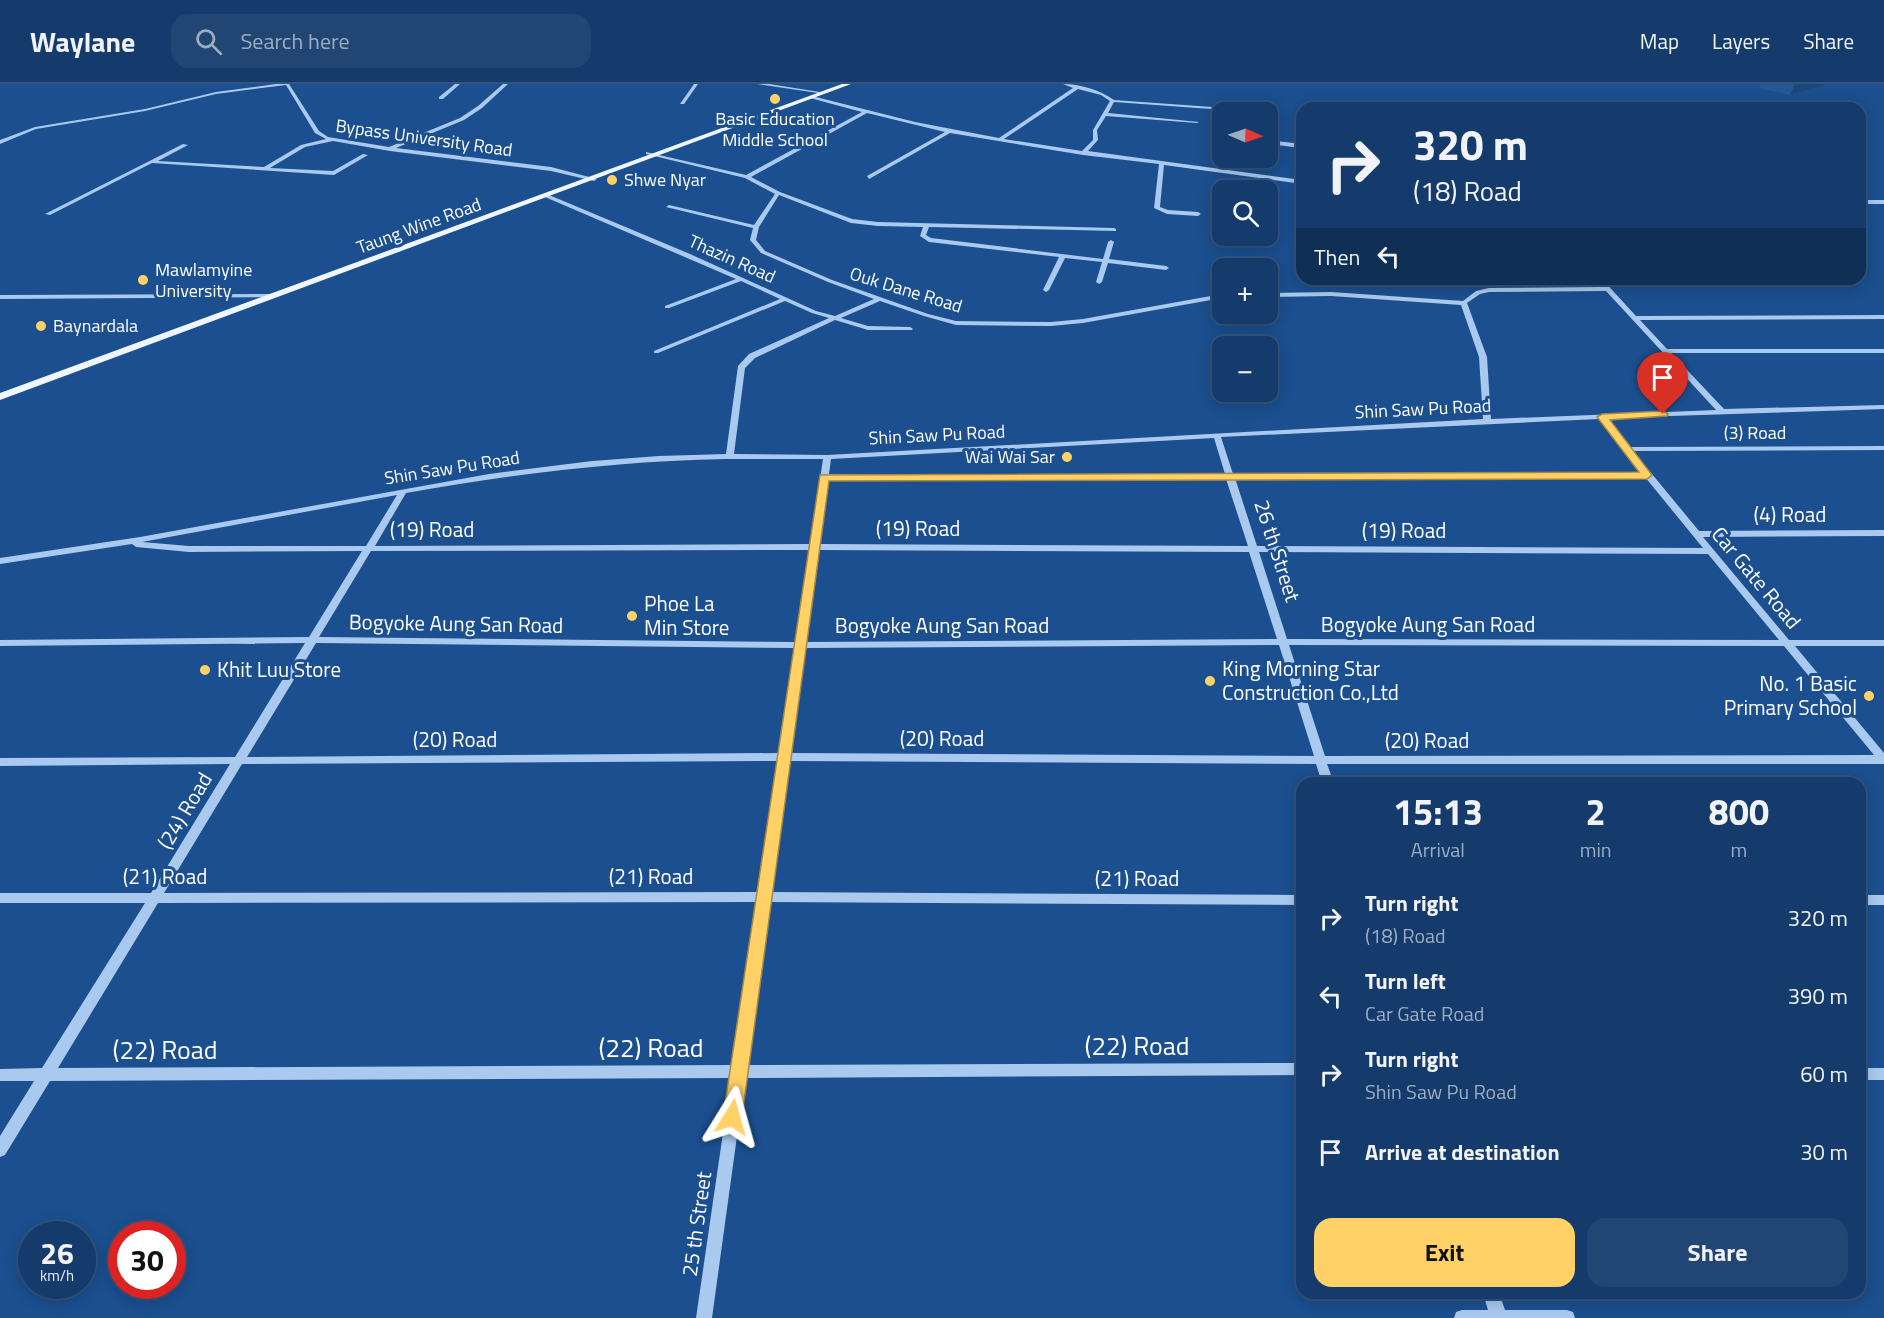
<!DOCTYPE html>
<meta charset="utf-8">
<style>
body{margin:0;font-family:"Titillium Web",sans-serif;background:#214673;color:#f1f3f6;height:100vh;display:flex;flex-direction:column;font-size:22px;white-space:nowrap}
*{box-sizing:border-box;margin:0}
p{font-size:20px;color:#9dadc1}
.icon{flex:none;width:33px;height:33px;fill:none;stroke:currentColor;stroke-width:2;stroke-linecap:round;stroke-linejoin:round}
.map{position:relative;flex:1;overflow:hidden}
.sheet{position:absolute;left:1296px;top:693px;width:570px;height:522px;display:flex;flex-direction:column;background:#143b6b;border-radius:18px;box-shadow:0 3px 15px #0003,0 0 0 2px #33557e}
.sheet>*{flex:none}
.banner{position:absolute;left:1296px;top:18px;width:570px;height:183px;border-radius:18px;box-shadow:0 3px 15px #0003,0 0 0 2px #33557e;background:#143b6b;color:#f1f3f6;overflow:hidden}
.needle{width:39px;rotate:92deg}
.fabs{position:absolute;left:1212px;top:18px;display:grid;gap:12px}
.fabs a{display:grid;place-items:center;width:66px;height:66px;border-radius:12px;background:#143b6b;box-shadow:0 3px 15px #0003,0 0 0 2px #33557e;font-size:30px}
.speed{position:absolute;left:18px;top:1137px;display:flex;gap:12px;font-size:30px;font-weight:700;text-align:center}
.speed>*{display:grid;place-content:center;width:78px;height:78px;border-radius:50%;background:#143b6b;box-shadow:0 3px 15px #0003,0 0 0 2px #33557e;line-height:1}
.speed small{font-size:15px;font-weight:400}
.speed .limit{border:9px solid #d22;background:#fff;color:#111}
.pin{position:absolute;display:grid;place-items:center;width:51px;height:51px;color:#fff;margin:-62px -26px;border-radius:50% 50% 50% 0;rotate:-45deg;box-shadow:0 0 6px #0007}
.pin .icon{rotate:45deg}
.me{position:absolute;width:66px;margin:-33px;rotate:8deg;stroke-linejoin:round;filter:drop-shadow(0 0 4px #0008)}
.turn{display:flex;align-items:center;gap:21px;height:126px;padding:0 18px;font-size:27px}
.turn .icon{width:78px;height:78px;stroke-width:2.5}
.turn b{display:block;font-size:42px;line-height:51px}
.then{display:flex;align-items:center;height:57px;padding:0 18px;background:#0003;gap:12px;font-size:22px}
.eta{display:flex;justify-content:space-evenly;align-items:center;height:102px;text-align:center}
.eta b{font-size:36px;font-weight:700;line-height:42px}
.action{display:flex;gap:12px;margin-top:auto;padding:12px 18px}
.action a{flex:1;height:69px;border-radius:18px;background:#ffd166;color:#111;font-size:24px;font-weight:700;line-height:69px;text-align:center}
.action a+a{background:#214673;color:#f1f3f6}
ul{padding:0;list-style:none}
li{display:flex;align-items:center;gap:18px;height:78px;padding:0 18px}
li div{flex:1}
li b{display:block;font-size:22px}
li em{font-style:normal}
header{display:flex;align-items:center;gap:36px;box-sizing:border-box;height:84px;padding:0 30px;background:#143b6b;border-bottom:2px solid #33557e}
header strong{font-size:28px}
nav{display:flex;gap:33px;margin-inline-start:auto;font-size:21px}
.search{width:420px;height:54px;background:#214673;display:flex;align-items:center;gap:15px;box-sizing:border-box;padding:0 21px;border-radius:18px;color:#9dadc1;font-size:22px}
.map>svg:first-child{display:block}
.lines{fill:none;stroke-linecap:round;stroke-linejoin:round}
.minor{fill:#a9c9ee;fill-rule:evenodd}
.major{fill:#f0f6ff;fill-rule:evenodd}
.wall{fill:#245895}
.shaded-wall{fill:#1d4779}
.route{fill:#ffd166;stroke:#a68842;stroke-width:1.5}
.poi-dot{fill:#ffd166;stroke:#1b4f8f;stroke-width:2}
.labels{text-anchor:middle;stroke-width:6;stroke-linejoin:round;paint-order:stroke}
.far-poi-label{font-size:18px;fill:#fff;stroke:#1b4f8f;text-anchor:start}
.far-street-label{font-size:18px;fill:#fff;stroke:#1b4f8f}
.street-label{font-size:21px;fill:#fff;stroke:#1b4f8f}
.poi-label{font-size:21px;fill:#fff;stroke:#1b4f8f;text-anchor:start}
.near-street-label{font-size:26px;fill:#fff;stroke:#1b4f8f}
</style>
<header>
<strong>Waylane</strong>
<div class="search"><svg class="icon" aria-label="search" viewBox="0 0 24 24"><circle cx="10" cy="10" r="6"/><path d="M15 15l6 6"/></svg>Search here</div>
<nav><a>Map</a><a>Layers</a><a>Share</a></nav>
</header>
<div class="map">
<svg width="1884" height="1234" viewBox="0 0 1884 1234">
<rect width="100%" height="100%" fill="#1b4f8f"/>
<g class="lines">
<g class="minor">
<path d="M276 0H289L319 47 328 53 389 63 460 34 478 22 503 0H508L482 24 464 36 396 64 551 83 597 95 594 97 551 87 390 67 333 57 305 63 270 84 333 87 363 70 368 71 334 91 152 79 50 131 45 130 183 60 188 61 158 77 264 83 301 61 326 55 315 49 286 1 216 10 145 27 36 45 0 60V56L35 43 145 25 216 8Z"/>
<path d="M455 0H460L443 15H439V13Z"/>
<path d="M694 0H698L684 20H680Z"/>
<path d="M757 0H769L820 8 818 9Z"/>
<path d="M1063 0C1080 0 1100 6 1114 16L1268 27V29L1253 28 1114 18 1108 29 1199 38 1197 39 1106 32 1097 46 1098 56 1088 67 1302 96V100L1164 81 1160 123 1168 126 1198 128 1201 130 1198 132 1167 130 1154 124 1159 80 1083 71 950 49 869 95 867 92 945 48 867 29 751 93 780 108 852 135 878 138 1114 144 1116 145V147L929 143 926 151 931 154 1103 175 1108 158 1111 156 1114 158 1109 175 1166 182 1169 184 1166 186 1108 179 1102 198 1099 200 1096 198 1102 178 1065 174 1049 206 1046 208 1043 206 1059 173 929 158 920 152 923 143 878 142 851 139 779 111 759 143 756 156 765 167 832 196 928 230 956 237 1051 238 1083 235 1222 210V214L1083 239 1051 242 956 241 924 232 880 217 841 234 868 242 910 243 913 245 912 246H868L835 236 755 274 745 284 734 370 827 371 1483 335 1479 273 1461 221 1331 212 1268 213V209L1331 208 1463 217 1476 207 1489 204 1602 203 1595 195H1602L1636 232 1884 231V235L1640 236 1667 265H1884V269H1671L1724 325 1884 321V325L1607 334 1629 363 1884 362V366L1633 367 1699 447 1884 446V452L1703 453 1789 556H1884V562H1795L1884 669V680H1327L1334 699H1322L1316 680 789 677 771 808 1302 811V821L770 818 747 981 1302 979V991L745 994 712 1234H696L731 994 50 997 5 1071 0 1073V1052L34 997H0V985L42 984 145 819H0V809H151L230 680 0 682V674L235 673 305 559 0 562V556L309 553 362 467 189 468 136 463 132 460 0 480V474L140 453 489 390 592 377 659 372 726 370 738 282 749 270 829 234 812 229 785 217 658 269H654V267L780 215 741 197 669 224H665V222L736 195 545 113V111H549L690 170 816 227 835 232 874 215 828 198 761 169 750 156 753 144 666 123 669 121 754 141 775 110 745 94 646 70V68L746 91 862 28 810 14 812 12 915 38 999 54 1073 4ZM1078 5 1101 11 1110 17 1093 46V56L1082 67 1004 55ZM1606 207 1716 326 1491 335 1487 273 1467 219 1480 210 1489 208ZM1599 335 1641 389 1233 390 1221 353ZM1214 354 1225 390H829L831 375ZM726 375H823L810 460 375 462 406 409C513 390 618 377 726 375ZM1645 393 1703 464 1257 462 1235 394ZM828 395H1226L1248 462 819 460ZM397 411 366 462H189L142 458ZM809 466 796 558 319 553 371 467ZM818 466 1249 468 1277 555 806 558ZM1259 468 1708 470 1779 556 1287 555ZM316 559 795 564 779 669 247 673ZM1279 561 1314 672 790 669 805 564ZM1289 561 1784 562 1874 671 1325 672ZM778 677 759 808 164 809 242 680ZM757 818 733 981 58 984 158 819Z"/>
<path d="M1268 56 1302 60V64L1268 60Z"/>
<rect x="1860" y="116" width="24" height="4"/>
<path d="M276 210 278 211V213L0 215V211Z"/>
<rect x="1860" y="811" width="24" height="10"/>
<rect x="1860" y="984" width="24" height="12"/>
<path d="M1483 1209H1499L1505 1226H1567L1573 1228 1575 1234H1454L1456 1228 1462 1226H1488Z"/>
</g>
<path class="major" d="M842 0H851L0 316V309Z"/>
</g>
<path class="wall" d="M1761 0H1827L1790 11 1759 4Z"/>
<path class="shaded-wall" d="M1795 0H1827L1790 11Z"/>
<path class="route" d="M1663 327 1668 330 1667 332 1610 336 1652 391 1647 395 829 397 742 1033 739 1039 732 1041 726 1039 723 1033 820 391 1639 388 1597 333 1602 330Z"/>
<g class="poi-dot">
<circle cx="775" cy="15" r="6"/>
<circle cx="612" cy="96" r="6"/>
<circle cx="143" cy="196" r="6"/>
<circle cx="41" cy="242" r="6"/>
<circle cx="1067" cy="373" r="6"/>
<circle cx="632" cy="532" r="6"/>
<circle cx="205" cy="586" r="6"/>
<circle cx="1210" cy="597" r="6"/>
<circle cx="1869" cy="612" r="6"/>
</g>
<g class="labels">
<g class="far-poi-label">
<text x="775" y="41" text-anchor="middle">Basic Education<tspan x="775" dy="21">Middle School</tspan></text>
<text x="624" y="102">Shwe Nyar</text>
<text x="155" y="192">Mawlamyine<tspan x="155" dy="21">University</tspan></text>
<text x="53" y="248">Baynardala</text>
<text x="1055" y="379" text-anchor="end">Wai Wai Sar</text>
</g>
<g class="far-street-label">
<text transform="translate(424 54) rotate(8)" y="6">Bypass University Road</text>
<text transform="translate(419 142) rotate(-20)" y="6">Taung Wine Road</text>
<text transform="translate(732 175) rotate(24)" y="6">Thazin Road</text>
<text transform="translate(906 206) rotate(17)" y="6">Ouk Dane Road</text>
<text transform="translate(1423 325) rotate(-3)" y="6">Shin Saw Pu Road</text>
<text x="1755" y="355">(3) Road</text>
<text transform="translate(937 351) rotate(-3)" y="6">Shin Saw Pu Road</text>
<text transform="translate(452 384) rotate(-9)" y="6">Shin Saw Pu Road</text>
</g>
<g class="street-label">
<text x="1790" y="438">(4) Road</text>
<text x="918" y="452">(19) Road</text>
<text x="432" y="453">(19) Road</text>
<text x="1404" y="454">(19) Road</text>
<text transform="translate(1277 467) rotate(72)" y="7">26 th Street</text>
<text transform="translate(1756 494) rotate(50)" y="7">Car Gate Road</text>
<text transform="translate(456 540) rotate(1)" y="7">Bogyoke Aung San Road</text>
<text x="1428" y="548">Bogyoke Aung San Road</text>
<text x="942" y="549">Bogyoke Aung San Road</text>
<text x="942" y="662">(20) Road</text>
<text x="455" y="663">(20) Road</text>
<text x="1427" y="664">(20) Road</text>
<text transform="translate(185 727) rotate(-59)" y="7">(24) Road</text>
<text x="165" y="800">(21) Road</text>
<text x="651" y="800">(21) Road</text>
<text x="1137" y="802">(21) Road</text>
<text transform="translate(697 1140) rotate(-82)" y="7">25 th Street</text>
</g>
<g class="poi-label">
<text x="644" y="527">Phoe La<tspan x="644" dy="24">Min Store</tspan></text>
<text x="1222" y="592">King Morning Star<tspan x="1222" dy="24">Construction Co.,Ltd</tspan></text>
<text x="217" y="593">Khit Luu Store</text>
<text x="1857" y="607" text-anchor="end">No. 1 Basic<tspan x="1857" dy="24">Primary School</tspan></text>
</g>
<g class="near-street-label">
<text x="1137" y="971">(22) Road</text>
<text x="651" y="973">(22) Road</text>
<text x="165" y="975">(22) Road</text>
</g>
</g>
</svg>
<div class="fabs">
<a><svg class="needle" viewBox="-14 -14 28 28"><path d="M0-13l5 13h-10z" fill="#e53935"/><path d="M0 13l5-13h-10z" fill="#9dadc1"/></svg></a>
<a><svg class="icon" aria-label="search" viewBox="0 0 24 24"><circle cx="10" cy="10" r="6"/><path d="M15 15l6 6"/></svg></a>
<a>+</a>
<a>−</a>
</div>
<div class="speed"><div>26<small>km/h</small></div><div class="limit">30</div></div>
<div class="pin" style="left:1663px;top:330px;background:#d93025"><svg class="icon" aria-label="arrive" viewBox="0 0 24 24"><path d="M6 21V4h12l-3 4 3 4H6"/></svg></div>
<svg class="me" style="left:732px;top:1033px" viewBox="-20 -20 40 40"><path d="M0-17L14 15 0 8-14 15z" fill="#ffd166" stroke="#fff" stroke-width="4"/></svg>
<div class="banner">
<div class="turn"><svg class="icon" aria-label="right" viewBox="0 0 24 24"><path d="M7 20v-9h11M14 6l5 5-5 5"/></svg><div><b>320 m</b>(18) Road</div></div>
<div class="then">Then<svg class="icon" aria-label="left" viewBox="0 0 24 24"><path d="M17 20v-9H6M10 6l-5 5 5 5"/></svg></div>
</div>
<section class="sheet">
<div class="eta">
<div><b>15:13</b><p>Arrival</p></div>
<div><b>2</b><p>min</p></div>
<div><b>800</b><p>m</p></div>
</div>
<ul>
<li><svg class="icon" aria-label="right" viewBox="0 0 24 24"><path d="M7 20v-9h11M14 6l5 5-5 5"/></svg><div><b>Turn right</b><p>(18) Road</p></div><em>320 m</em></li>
<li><svg class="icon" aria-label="left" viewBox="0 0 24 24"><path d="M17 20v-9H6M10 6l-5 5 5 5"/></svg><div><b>Turn left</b><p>Car Gate Road</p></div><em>390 m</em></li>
<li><svg class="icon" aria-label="right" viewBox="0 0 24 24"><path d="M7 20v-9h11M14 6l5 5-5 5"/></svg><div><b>Turn right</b><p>Shin Saw Pu Road</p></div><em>60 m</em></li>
<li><svg class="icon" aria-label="arrive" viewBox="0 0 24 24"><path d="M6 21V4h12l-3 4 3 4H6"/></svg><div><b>Arrive at destination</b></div><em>30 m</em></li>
</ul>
<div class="action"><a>Exit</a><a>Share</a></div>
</section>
</div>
